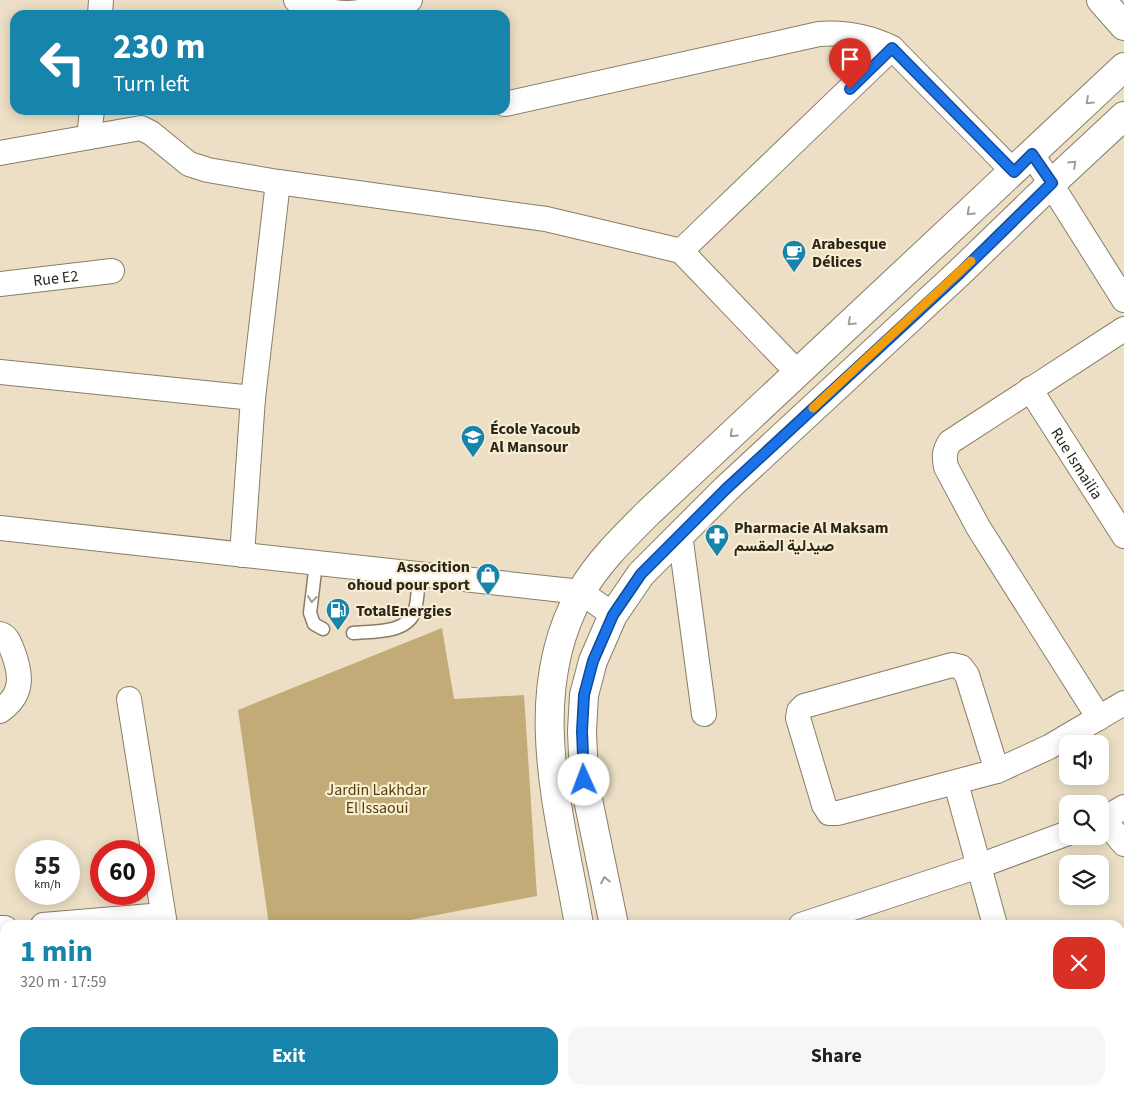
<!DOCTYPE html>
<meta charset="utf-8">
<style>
body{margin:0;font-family:"Source Sans 3",Vazirmatn,sans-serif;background:#f6f6f6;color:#202124;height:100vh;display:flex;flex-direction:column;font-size:19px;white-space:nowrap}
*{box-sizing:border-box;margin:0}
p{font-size:16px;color:#757577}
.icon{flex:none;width:28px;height:28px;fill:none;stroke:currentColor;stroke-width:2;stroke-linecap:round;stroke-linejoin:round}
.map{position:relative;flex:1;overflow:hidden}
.side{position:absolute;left:0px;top:920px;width:1125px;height:175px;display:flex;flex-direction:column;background:#fff;border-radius:15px 15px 0 0;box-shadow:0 2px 12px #0003}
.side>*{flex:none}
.top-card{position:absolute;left:10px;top:10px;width:500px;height:105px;border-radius:15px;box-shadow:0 2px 12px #0003;background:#1784ab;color:#fff;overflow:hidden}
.tools{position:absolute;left:1059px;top:735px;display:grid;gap:10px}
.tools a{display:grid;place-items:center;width:50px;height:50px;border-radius:10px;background:#fff;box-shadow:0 2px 12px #0003;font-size:25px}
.speed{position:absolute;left:15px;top:840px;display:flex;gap:10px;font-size:25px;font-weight:700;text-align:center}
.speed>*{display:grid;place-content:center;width:65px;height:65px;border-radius:50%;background:#fff;box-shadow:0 2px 12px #0003;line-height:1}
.speed small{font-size:12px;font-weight:400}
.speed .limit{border:8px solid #d22;background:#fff;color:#111}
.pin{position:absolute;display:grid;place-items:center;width:42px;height:42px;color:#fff;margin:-51px -21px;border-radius:50% 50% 50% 0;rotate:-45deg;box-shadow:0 0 5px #0007}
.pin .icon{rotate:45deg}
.me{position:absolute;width:55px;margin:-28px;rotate:358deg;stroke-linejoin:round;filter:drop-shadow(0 0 4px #0008)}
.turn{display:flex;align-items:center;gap:18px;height:105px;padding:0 20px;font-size:22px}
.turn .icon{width:65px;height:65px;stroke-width:2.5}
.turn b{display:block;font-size:35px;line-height:42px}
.round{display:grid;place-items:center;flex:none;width:52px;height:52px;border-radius:15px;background:#f6f6f6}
.overview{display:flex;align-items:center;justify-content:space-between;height:85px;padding:0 20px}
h1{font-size:30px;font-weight:700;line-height:38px;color:#1784ab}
.cta{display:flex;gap:10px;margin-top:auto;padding:10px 20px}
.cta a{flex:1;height:58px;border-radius:15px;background:#1784ab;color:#fff;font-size:20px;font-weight:700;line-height:58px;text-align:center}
.cta a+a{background:#f6f6f6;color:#202124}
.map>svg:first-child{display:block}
.green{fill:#c3ab77}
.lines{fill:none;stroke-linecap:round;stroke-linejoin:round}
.lane-casing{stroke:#897e66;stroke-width:15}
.street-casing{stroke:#897e66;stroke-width:26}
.secondary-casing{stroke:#897e66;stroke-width:30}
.primary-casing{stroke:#897e66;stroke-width:30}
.lane{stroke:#fff;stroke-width:12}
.street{stroke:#fff;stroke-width:24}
.secondary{stroke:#fff;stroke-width:28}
.primary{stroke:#fff;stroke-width:28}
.oneway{stroke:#9f9d98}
.route-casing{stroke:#114b97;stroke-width:12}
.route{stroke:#1a73e8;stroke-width:9}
.slow{stroke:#f59e0b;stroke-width:9}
.labels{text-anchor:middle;stroke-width:4.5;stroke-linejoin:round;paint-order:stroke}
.poi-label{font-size:16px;font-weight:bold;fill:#29251b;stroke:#f9edd2;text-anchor:start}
.street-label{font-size:16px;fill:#29251b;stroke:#f9edd2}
.park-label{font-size:16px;fill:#554009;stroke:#f9edd2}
</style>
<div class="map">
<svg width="1124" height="1095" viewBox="0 0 1124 1095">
<rect width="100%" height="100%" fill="#ecdfc5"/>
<path class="green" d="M442 628 454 699 524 695 537 896 384 925H269L238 710Z"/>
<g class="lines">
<defs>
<g id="lane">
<path d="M316 563 310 613 314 624 323 629"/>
<path d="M353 633C371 631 405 634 414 613 418 602 418 587 419 574"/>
</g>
<g id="street">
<path d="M296 0C313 6 331 14 349 13 369 12 391 5 410 0"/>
<path d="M100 15 101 0"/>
<path d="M505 104 819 34C846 32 868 36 892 48L1014 172"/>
<path d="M89 137 92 110"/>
<path d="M0 153 141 128 151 133 189 164 208 170 278 182 546 219 681 251 797 372"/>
<path d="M1032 154 1124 300"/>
<path d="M681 251 892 48"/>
<path id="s1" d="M0 284 112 271"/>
<path d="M0 372 253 398"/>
<path id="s2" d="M1030 389 1124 536"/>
<path d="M0 528 581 592 613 615"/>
<path d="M680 534 704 714"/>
<path d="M242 555 253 398 278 182"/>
<path d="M0 634C8 636 10 645 13 652 22 676 23 695 0 711"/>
<path d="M129 699 165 925"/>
<path d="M1099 718 978 527 946 467C944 457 944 451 950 442L1124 329"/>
<path d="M997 771 967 675 961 667 952 665 804 706 799 711 798 718 824 805 829 813H838L997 771 1049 747 1124 703"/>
<path d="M956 783 995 925"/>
<path d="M1104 820 1124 844"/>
<path d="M1100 821 1124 807"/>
<path d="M43 925 163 915"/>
<path d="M801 925 979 866 1068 833"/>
<path d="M0 928H5"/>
<path d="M0 1074 5 1073"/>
<path d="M191 1090 192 1095"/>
<path d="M1046 1090 1048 1095"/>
</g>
<path id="secondary" d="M1101 0 1124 26"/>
<g id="primary">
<path d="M579 925C561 816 522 696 581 592 598 562 624 537 649 512L1124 67"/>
<path d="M614 925 584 780 582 731 584 695 593 661 613 615 641 574 726 489 959 273 1052 183 1124 116"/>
<path d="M608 1090 609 1095"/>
<path d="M643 1090 644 1095"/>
</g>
</defs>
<use href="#lane" class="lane-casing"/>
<use href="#street" class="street-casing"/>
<use href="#secondary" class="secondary-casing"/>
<use href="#primary" class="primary-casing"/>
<use href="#lane" class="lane"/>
<use href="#street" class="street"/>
<use href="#secondary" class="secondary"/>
<use href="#primary" class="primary"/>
</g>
<defs><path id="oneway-chevron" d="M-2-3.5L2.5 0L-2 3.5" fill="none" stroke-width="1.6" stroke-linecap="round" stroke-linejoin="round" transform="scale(1.25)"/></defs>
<g class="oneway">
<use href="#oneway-chevron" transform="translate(1089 101) rotate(137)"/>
<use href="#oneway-chevron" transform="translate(1073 164) rotate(-43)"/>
<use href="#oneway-chevron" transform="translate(970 212) rotate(137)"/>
<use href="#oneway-chevron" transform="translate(851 322) rotate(137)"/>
<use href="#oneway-chevron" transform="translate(733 434) rotate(136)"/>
<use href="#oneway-chevron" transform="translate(312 599) rotate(96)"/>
<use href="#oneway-chevron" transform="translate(605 880) rotate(-101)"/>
</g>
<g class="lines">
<defs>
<path id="route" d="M584 780 582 731 584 695 593 661 613 615 641 574 726 489 960 273 1052 183 1032 154 1014 172 892 48 850 89"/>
</defs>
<use href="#route" class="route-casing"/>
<use href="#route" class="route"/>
<path class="slow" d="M813 408 971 261"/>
</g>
<defs>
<symbol id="cafe-pin" viewBox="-11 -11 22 30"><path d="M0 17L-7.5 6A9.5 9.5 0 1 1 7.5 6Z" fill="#1784ab" stroke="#f9edd2"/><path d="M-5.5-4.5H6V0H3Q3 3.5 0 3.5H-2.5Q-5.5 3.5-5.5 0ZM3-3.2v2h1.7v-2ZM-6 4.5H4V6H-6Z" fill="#fff"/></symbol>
<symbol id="school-pin" viewBox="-11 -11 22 30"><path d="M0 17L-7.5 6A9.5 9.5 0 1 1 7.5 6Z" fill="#1784ab" stroke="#f9edd2"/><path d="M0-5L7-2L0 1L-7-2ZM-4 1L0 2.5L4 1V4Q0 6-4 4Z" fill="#fff"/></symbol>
<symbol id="pharmacy-pin" viewBox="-11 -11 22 30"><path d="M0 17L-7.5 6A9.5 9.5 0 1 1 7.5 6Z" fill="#1784ab" stroke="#f9edd2"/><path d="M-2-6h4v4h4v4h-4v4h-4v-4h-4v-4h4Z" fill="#fff"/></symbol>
<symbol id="shop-pin" viewBox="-11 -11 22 30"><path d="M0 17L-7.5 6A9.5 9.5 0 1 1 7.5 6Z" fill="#1784ab" stroke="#f9edd2"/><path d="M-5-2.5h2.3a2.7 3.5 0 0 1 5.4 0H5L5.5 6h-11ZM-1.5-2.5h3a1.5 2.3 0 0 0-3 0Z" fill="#fff"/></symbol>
<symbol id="fuel-pin" viewBox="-11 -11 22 30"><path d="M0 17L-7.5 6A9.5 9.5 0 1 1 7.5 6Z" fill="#1784ab" stroke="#f9edd2"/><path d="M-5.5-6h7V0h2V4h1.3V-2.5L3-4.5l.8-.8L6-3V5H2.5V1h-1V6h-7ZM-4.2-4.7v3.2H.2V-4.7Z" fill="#fff"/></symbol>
</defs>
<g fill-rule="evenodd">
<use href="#cafe-pin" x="780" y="238" width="28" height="38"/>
<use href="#school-pin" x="459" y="423" width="28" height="38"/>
<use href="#pharmacy-pin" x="703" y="522" width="28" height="38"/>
<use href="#shop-pin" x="474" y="561" width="28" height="38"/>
<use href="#fuel-pin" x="324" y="596" width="28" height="38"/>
</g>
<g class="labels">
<g class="poi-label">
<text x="812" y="249">Arabesque<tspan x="812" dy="18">Délices</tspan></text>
<text x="490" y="434">École Yacoub<tspan x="490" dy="18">Al Mansour</tspan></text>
<text x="734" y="533">Pharmacie Al Maksam<tspan x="734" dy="18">صيدلية المقسم</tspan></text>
<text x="470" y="572" text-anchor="end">Assocition<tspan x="470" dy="18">ohoud pour sport</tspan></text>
<text x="356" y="616">TotalEnergies</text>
</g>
<g class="street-label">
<text dy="6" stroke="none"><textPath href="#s1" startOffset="56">Rue E2</textPath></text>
<text dy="6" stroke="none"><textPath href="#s2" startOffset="88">Rue Ismailia</textPath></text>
</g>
<g class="park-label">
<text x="377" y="795">Jardin Lakhdar<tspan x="377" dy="18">El Issaoui</tspan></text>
</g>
</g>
</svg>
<div class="tools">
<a><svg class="icon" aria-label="sound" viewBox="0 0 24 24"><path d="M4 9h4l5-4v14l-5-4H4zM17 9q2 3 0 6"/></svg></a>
<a><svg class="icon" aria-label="search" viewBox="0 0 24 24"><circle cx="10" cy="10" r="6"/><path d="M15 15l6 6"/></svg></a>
<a><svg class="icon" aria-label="layers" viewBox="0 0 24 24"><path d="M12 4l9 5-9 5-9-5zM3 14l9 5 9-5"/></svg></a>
</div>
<div class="speed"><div>55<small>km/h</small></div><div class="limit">60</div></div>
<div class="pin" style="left:850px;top:89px;background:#d93025"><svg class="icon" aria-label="arrive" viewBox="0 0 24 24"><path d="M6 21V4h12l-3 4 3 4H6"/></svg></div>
<svg class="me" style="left:584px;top:780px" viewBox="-20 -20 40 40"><circle r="19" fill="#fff"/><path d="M0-13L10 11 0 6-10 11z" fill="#1a73e8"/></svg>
<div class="top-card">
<div class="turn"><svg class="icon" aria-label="left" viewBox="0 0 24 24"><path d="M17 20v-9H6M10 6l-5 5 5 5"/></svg><div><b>230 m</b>Turn left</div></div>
</div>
<section class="side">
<div class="overview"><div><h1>1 min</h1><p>320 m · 17:59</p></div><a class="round" style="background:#d93025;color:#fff"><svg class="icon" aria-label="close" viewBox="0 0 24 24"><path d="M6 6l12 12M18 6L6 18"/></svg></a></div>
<div class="cta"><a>Exit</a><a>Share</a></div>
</section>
</div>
